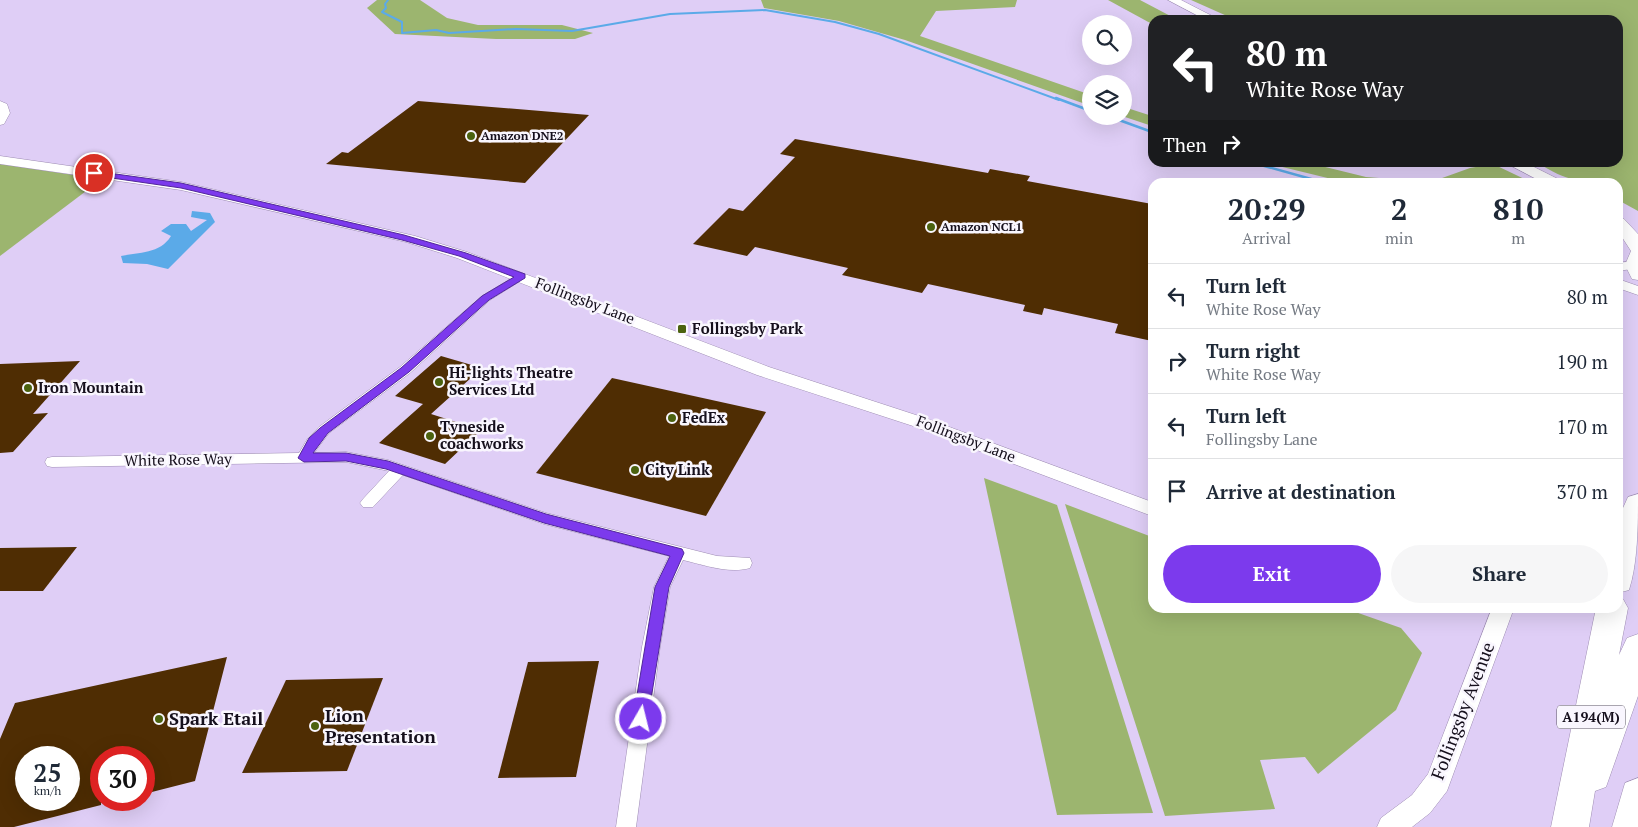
<!DOCTYPE html>
<style>
body{margin:0;font-family:"PT Serif",serif;background:#f6f6f7;color:#1f2937;height:100vh;display:flex;flex-direction:column;font-size:19px;white-space:nowrap}
*{box-sizing:border-box;margin:0}
p{font-size:16px;color:#747a83}
.icon{flex:none;width:28px;height:28px;fill:none;stroke:currentColor;stroke-width:2;stroke-linecap:round;stroke-linejoin:round}
.map{position:relative;flex:1;overflow:hidden}
.side{position:absolute;left:1148px;top:178px;width:475px;height:435px;display:flex;flex-direction:column;background:#fff;border-radius:15px;box-shadow:0 5px 20px #0002}
.side>*{flex:none}
.guide{position:absolute;left:1148px;top:15px;width:475px;height:152px;border-radius:15px;box-shadow:0 5px 20px #0002;background:#202124;color:#fff;overflow:hidden}
.fabs{position:absolute;left:1082px;top:15px;display:grid;gap:10px}
.fabs a{display:grid;place-items:center;width:50px;height:50px;border-radius:50%;background:#fff;box-shadow:0 5px 20px #0002;font-size:25px}
.speed{position:absolute;left:15px;top:746px;display:flex;gap:10px;font-size:25px;font-weight:700;text-align:center}
.speed>*{display:grid;place-content:center;width:65px;height:65px;border-radius:50%;background:#fff;box-shadow:0 5px 20px #0002;line-height:1}
.speed small{font-size:12px;font-weight:400}
.speed .limit{border:8px solid #d22;background:#fff;color:#111}
.pin{position:absolute;display:grid;place-items:center;width:42px;height:42px;color:#fff;margin:-21px;border:2px solid #fff;border-radius:50%;box-shadow:0 1px 5px #0007}
.me{position:absolute;width:55px;margin:-28px;rotate:8deg;stroke-linejoin:round;filter:drop-shadow(0 0 4px #0008)}
.turn{display:flex;align-items:center;gap:18px;height:105px;padding:0 15px;font-size:22px}
.turn .icon{width:65px;height:65px;stroke-width:2.5}
.turn b{display:block;font-size:35px;line-height:42px}
.then{display:flex;align-items:center;height:48px;padding:0 15px;background:#0003;gap:10px;font-size:19px}
.eta{display:flex;justify-content:space-evenly;align-items:center;height:85px;text-align:center}
.eta b{font-size:30px;font-weight:600;line-height:35px}
.cta{display:flex;gap:10px;margin-top:auto;padding:10px 15px}
.cta a{flex:1;height:58px;border-radius:30px;background:#7c3aed;color:#fff;font-size:20px;font-weight:600;line-height:58px;text-align:center}
.cta a+a{background:#f6f6f7;color:#1f2937}
ul{padding:0;list-style:none}
li{display:flex;align-items:center;gap:15px;height:65px;padding:0 15px;border-top:1px solid #e0e1e3}
li div{flex:1}
li b{display:block;font-size:19px}
li em{font-style:normal}
.map>svg:first-child{display:block}
.green{fill:#9cb56f}
.water{fill:#5baae8}
.lines{fill:none;stroke-linecap:round;stroke-linejoin:round}
.stream-far1{stroke:#5baae8;stroke-width:2}
.stream{stroke:#5baae8;stroke-width:2.5}
.building{fill:#4f2d03;fill-rule:evenodd}
.minor-casing{stroke:#9e8db3;stroke-width:1}
.tertiary-casing{stroke:#9e8db3;stroke-width:1}
.primary-casing{stroke:#9e8db3;stroke-width:1}
.motorway-casing{stroke:#9e8db3;stroke-width:1}
.minor{fill:#fff;fill-rule:evenodd}
.tertiary{fill:#fff;fill-rule:evenodd}
.primary{fill:#fff;fill-rule:evenodd}
.motorway{fill:#fff;fill-rule:evenodd}
.route{fill:#7c3aed;stroke:#51269a}
.poi-dot{fill:#4b620f;stroke:#f9f6fe;stroke-width:2}
.labels{text-anchor:middle;stroke-width:5;stroke-linejoin:round;paint-order:stroke}
.far-poi-label{font-size:12px;font-weight:bold;fill:#150f1c;stroke:#f9f6fe;text-anchor:start}
.shield{fill:#f9f6fe;stroke:#595460;stroke-width:1}
.shield-label{font-size:14px;font-weight:bold;fill:#150f1c}
.street-label{font-size:15px;fill:#150f1c;stroke:#f9f6fe}
.poi-label{font-size:15px;font-weight:bold;fill:#150f1c;stroke:#f9f6fe;text-anchor:start}
.near-street-label{font-size:18px;fill:#150f1c;stroke:#f9f6fe}
.near-poi-label{font-size:18px;font-weight:bold;fill:#150f1c;stroke:#f9f6fe;text-anchor:start}
</style>
<div class="map">
<svg width="1638" height="827" viewBox="0 0 1638 827">
<rect width="100%" height="100%" fill="#dfcef6"/>
<g class="green">
<path d="M377 0H420L447 18 478 25H562L593 33 575 39H496L395 34 367 8Z"/>
<path d="M761 0H1017L1015 7 936 11 920 36 1091 95V106L905 40 839 21 764 8Z"/>
<path d="M1108 0H1140L1178 20H1152V24Z"/>
<path d="M1191 0H1638V211L1618 200V182C1581 182 1570 183 1538 163L1618 162V20H1236Z"/>
<path d="M1124 107 1152 116V126L1122 116H1124Z"/>
<path d="M1266 163H1309L1366 177 1431 182 1470 168 1493 164 1531 182H1344Z"/>
<path d="M0 164 102 179 0 256Z"/>
<path d="M984 478 1057 505 1153 813 1057 815Z"/>
<path d="M1065 504 1152 537V608H1344L1401 628 1422 653 1396 710 1318 774 1305 757 1260 760 1275 809 1165 816Z"/>
</g>
<path class="water" d="M192 211 210 213 215 222 168 269 147 264 123 263 121 256C139 252 160 254 171 236L161 231 171 224H186L191 231 207 220 191 217Z"/>
<g class="lines">
<path class="stream-far1" d="M388 0 385 4 386 8 382 12 402 22V33L436 30 449 33 516 29 572 31 670 14 765 10 835 22 879 34 1059 100"/>
<g class="stream">
<path d="M1056 98 1091 111"/>
<path d="M1108 116 1152 132"/>
<path d="M1250 162 1322 182"/>
</g>
</g>
<g class="building">
<path d="M418 101 589 115 525 183 326 164 342 152 348 153Z"/>
<path d="M795 139 988 173 990 169 1030 176 1027 181 1152 204V341L1115 333 1118 324 1044 308 1042 315 1023 311 1025 305 928 284 922 293 842 275 848 268 755 247 747 256 693 244 729 208 743 211 795 157 780 154Z"/>
<path d="M441 356 482 368 431 414 481 430 445 464 379 443 423 404 395 396Z"/>
<path d="M80 361 33 414 48 413 13 452 0 453V364Z"/>
<path d="M612 378 766 412 706 516 536 473Z"/>
<path d="M77 547 43 591H0V548Z"/>
<path d="M227 657 195 781 144 794V758H101V805L14 827H0V739L15 703ZM26 758H69V800H26Z"/>
<path d="M599 661 576 777 498 778 528 662Z"/>
<path d="M383 678 347 771 242 773 286 680Z"/>
</g>
<g class="lines">
<defs>
<path id="minor" d="M521 273 527 276 525 278 490 300 410 373 329 433 314 453 346 452 388 460 546 513 717 556 750 558 752 563 750 568C729 574 704 565 683 560L670 587 660 647 636 827H616L642 647 654 587 669 556 544 524 403 475 373 507H363L360 503 363 499 389 471 346 462 52 467 47 466 45 462 47 458 52 457 299 453 308 438 319 427 400 367 482 296Z"/>
<g id="tertiary">
<path d="M0 101 7 104 10 113 4 124 0 125Z"/>
<path d="M0 156 181 182 415 236 467 252 769 367 925 418 1152 502V516L913 426 757 375 457 258 406 242 181 190 0 164Z"/>
<path d="M1634 261 1638 262V268L1618 271V263Z"/>
<path d="M1618 279 1638 286V295L1618 288Z"/>
<path d="M1492 608H1514L1447 791 1430 813 1412 827H1377L1381 818 1412 795 1428 774Z"/>
</g>
<g id="primary">
<path d="M1168 0H1181L1220 20H1206Z"/>
<path d="M1504 162H1524L1558 179 1561 182H1542Z"/>
<path d="M1618 217 1624 219 1638 234V280L1632 279 1625 265 1631 251 1618 231Z"/>
</g>
<g id="motorway">
<path d="M1638 494C1638 524 1638 562 1629 590L1618 593V519L1628 497Z"/>
<path d="M1618 597 1623 599 1628 608 1619 655 1627 638 1638 634V696L1606 787 1595 791 1589 827H1551L1596 608H1618Z"/>
<path d="M1638 778V827H1612L1625 783Z"/>
</g>
</defs>
<use href="#minor" class="minor-casing"/>
<use href="#tertiary" class="tertiary-casing"/>
<use href="#primary" class="primary-casing"/>
<use href="#motorway" class="motorway-casing"/>
<use href="#minor" class="minor"/>
<use href="#tertiary" class="tertiary"/>
<use href="#primary" class="primary"/>
<use href="#motorway" class="motorway"/>
</g>
<path class="route" d="M94 171 181 183 404 235 466 253 525 274V278L489 300 409 372 328 433 313 453H346L388 461 546 514 682 549 684 553 669 587 647 724 641 726 636 724 633 719 655 587 670 556 544 523 386 469 346 461 304 462 298 458 309 438 320 428 401 368 482 296 514 277 459 256 402 240 181 188 91 175 90 173Z"/>
<g class="poi-dot">
<circle cx="471" cy="136" r="5"/>
<circle cx="931" cy="227" r="5"/>
<rect x="677" y="324" width="10" height="10" rx="2.5"/>
<circle cx="439" cy="382" r="5"/>
<circle cx="28" cy="388" r="5"/>
<circle cx="672" cy="418" r="5"/>
<circle cx="430" cy="436" r="5"/>
<circle cx="635" cy="470" r="5"/>
<circle cx="159" cy="719" r="5"/>
<circle cx="315" cy="726" r="5"/>
</g>
<g class="labels">
<g class="far-poi-label">
<text x="481" y="140">Amazon DNE2</text>
<text x="941" y="231">Amazon NCL1</text>
</g>
<rect class="shield" x="1557" y="705.5" width="68" height="23" rx="4"/>
<g class="shield-label">
<text x="1591" y="722">A194(M)</text>
</g>
<g class="street-label">
<text transform="translate(585 301) rotate(21)" y="5">Follingsby Lane</text>
<text transform="translate(966 439) rotate(21)" y="5">Follingsby Lane</text>
<text transform="translate(178 460) rotate(-1)" y="5">White Rose Way</text>
</g>
<g class="poi-label">
<text x="692" y="334">Follingsby Park</text>
<text x="449" y="378">Hi-lights Theatre<tspan x="449" dy="17">Services Ltd</tspan></text>
<text x="38" y="393">Iron Mountain</text>
<text x="682" y="423">FedEx</text>
<text x="440" y="432">Tyneside<tspan x="440" dy="17">coachworks</tspan></text>
<text x="645" y="475">City Link</text>
</g>
<g class="near-street-label">
<text transform="translate(1463 711) rotate(-69)" y="6">Follingsby Avenue</text>
</g>
<g class="near-poi-label">
<text x="325" y="722">Lion<tspan x="325" dy="21">Presentation</tspan></text>
<text x="169" y="725">Spark Etail</text>
</g>
</g>
</svg>
<div class="fabs">
<a><svg class="icon" aria-label="search" viewBox="0 0 24 24"><circle cx="10" cy="10" r="6"/><path d="M15 15l6 6"/></svg></a>
<a><svg class="icon" aria-label="layers" viewBox="0 0 24 24"><path d="M12 4l9 5-9 5-9-5zM3 14l9 5 9-5"/></svg></a>
</div>
<div class="speed"><div>25<small>km/h</small></div><div class="limit">30</div></div>
<div class="pin" style="left:94px;top:173px;background:#d93025"><svg class="icon" aria-label="arrive" viewBox="0 0 24 24"><path d="M6 21V4h12l-3 4 3 4H6"/></svg></div>
<svg class="me" style="left:641px;top:719px" viewBox="-20 -20 40 40"><circle r="17" fill="#7c3aed" stroke="#fff" stroke-width="3"/><path d="M0-11L8 9 0 5-8 9z" fill="#fff"/></svg>
<div class="guide">
<div class="turn"><svg class="icon" aria-label="left" viewBox="0 0 24 24"><path d="M17 20v-9H6M10 6l-5 5 5 5"/></svg><div><b>80 m</b>White Rose Way</div></div>
<div class="then">Then<svg class="icon" aria-label="right" viewBox="0 0 24 24"><path d="M7 20v-9h11M14 6l5 5-5 5"/></svg></div>
</div>
<section class="side">
<div class="eta">
<div><b>20:29</b><p>Arrival</p></div>
<div><b>2</b><p>min</p></div>
<div><b>810</b><p>m</p></div>
</div>
<ul>
<li><svg class="icon" aria-label="left" viewBox="0 0 24 24"><path d="M17 20v-9H6M10 6l-5 5 5 5"/></svg><div><b>Turn left</b><p>White Rose Way</p></div><em>80 m</em></li>
<li><svg class="icon" aria-label="right" viewBox="0 0 24 24"><path d="M7 20v-9h11M14 6l5 5-5 5"/></svg><div><b>Turn right</b><p>White Rose Way</p></div><em>190 m</em></li>
<li><svg class="icon" aria-label="left" viewBox="0 0 24 24"><path d="M17 20v-9H6M10 6l-5 5 5 5"/></svg><div><b>Turn left</b><p>Follingsby Lane</p></div><em>170 m</em></li>
<li><svg class="icon" aria-label="arrive" viewBox="0 0 24 24"><path d="M6 21V4h12l-3 4 3 4H6"/></svg><div><b>Arrive at destination</b></div><em>370 m</em></li>
</ul>
<div class="cta"><a>Exit</a><a>Share</a></div>
</section>
</div>
